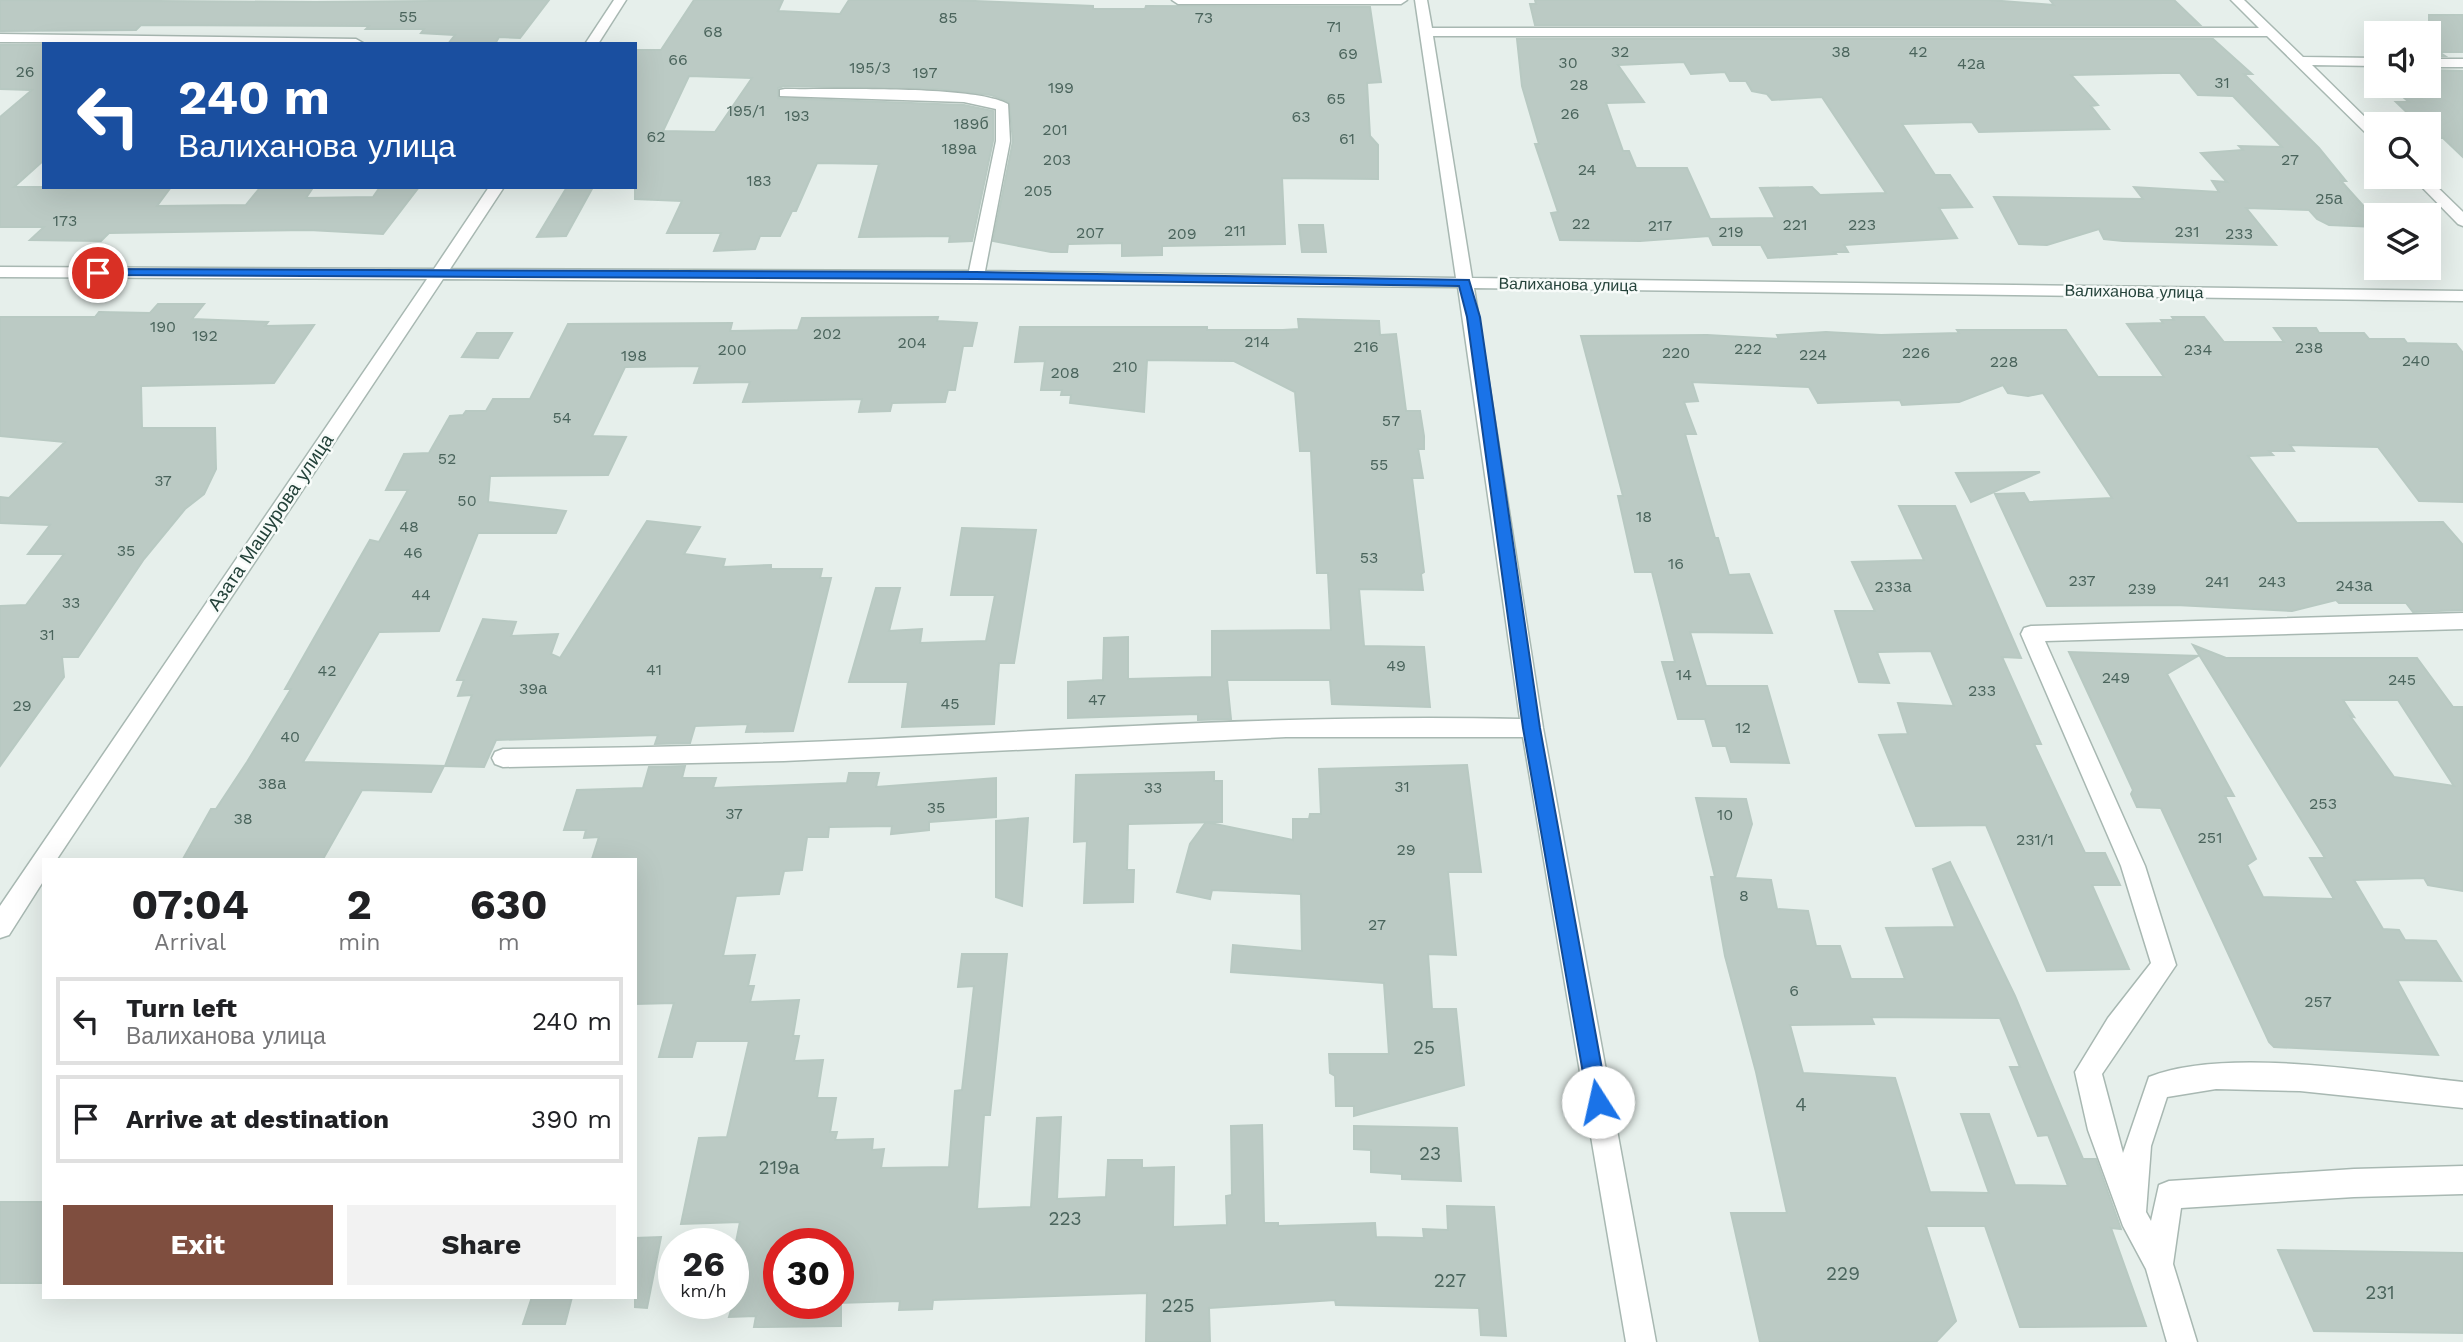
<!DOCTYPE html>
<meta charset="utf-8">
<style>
body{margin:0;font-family:"Work Sans",sans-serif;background:#f2f2f2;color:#202124;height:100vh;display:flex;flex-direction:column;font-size:26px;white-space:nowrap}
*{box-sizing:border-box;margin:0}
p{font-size:23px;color:#757577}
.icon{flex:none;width:38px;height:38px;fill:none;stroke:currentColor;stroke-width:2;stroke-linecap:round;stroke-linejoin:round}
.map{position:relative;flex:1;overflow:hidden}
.sheet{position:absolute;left:42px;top:858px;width:595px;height:441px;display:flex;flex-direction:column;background:#fff;border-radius:0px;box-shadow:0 7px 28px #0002}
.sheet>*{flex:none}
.top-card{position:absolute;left:42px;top:42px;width:595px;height:147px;border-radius:0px;box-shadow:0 7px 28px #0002;background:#1a4fa0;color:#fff;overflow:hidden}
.tools{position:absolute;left:2364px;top:21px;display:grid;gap:14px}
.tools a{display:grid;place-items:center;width:77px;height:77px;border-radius:0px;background:#fff;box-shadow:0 7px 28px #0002;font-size:35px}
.speed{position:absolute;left:658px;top:1228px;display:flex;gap:14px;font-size:35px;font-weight:700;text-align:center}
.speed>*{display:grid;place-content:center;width:91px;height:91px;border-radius:50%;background:#fff;box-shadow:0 7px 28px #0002;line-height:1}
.speed small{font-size:18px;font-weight:400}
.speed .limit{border:10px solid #d22;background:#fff;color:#111}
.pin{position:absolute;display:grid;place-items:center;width:60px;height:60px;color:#fff;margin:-30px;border:4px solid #fff;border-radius:50%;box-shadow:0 2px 7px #0007}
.me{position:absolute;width:77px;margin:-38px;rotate:350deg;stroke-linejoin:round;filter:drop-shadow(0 0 5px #0008)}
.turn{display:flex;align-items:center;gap:24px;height:147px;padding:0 21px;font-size:32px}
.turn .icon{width:91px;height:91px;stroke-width:2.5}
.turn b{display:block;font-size:49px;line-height:60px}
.eta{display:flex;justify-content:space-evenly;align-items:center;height:119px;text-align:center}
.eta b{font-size:42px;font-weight:700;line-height:49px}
.action{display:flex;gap:14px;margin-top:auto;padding:14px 21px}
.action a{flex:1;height:80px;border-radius:0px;background:#7f4e3f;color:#fff;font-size:28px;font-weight:700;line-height:80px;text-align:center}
.action a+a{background:#f2f2f2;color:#202124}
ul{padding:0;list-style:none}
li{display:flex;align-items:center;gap:21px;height:88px;margin:0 14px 10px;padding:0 7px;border:4px solid #e0e0e0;border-radius:0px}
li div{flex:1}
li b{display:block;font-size:26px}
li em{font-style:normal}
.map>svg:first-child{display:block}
.building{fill:#bbcac4;stroke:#b8c9c2;stroke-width:2;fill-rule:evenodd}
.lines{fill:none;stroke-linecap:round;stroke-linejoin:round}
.minor-casing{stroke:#a8b8b2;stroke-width:3}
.minor{fill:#fff;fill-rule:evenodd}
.route{fill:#1a73e8;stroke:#114b97;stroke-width:2}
.labels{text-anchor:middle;stroke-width:5;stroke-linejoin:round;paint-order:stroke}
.number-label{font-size:16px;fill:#4a645c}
.far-street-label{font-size:16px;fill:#24423a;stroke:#f7fbf9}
.street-label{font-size:19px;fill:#24423a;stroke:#f7fbf9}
.near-number-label{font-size:19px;fill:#4a645c}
</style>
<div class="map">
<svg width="2463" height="1342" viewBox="0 0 2463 1342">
<rect width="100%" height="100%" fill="#e6efeb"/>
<g class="building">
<path d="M0 0 315 2 549 0 520 38 499 37 495 44H448L455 35 421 33 424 29H366L369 26 141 25 136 30 0 31Z"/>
<path d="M694 0H783L778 11 840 14 849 0H951L1093 6V9H1145L1146 6 1370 7 1381 82 1367 83 1370 136 1378 145V179L1282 178 1285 244 1162 246V255L1122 256V243L1068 244 1067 252H1051L993 241 1013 141 1009 102 991 95 935 89 784 86 778 88V98L964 105 993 111V141L972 241 949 242 950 236 859 237 879 164 817 163 796 211H792L780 236H760L755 249 714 251 721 233H667L682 201 635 199V50H661ZM689 76 752 78 715 132 663 131Z"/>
<path d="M1535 0H1989L2054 5 2050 0H2174L2200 25H1535L1530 4H1536Z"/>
<path d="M2429 15H2463V52H2439L2445 56H2429Z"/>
<path d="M1517 39H2213L2252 74H2244L2319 148 2346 181H2341L2376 220V227L2329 225 2317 219 2309 210 2246 208 2276 245 2123 241 2104 239 2099 229 2047 245 2019 244 1994 197 2143 199 2134 187 2219 192 2212 181 2227 182 2201 153 2243 150 2239 146 2282 147 2233 96 2198 95 2180 73H2163L2071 75 2098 105 2091 106 2109 129 1979 132 1972 122 1902 124 1935 175H1950L1972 207 1939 208 1957 238 1844 245 1848 252H1834L1836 254 1768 258 1761 245H1713L1709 236 1640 241 1560 240 1551 213 1558 212 1535 144H1539L1522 86ZM1684 62 1691 74 1725 72 1730 81H1746L1752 91 1767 94 1772 100 1822 97 1886 193 1820 195 1812 187 1760 188 1775 218 1710 219 1687 168H1636L1629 151H1623L1606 103 1644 102 1618 65Z"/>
<path d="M0 45H44V160L14 187H171L157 206 246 205 259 189H312L306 198 373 197 380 187H419L383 234 309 230 109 233 101 241 30 240 44 227H0V117L32 90 0 89Z"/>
<path d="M2429 70 2463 71V157L2443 138H2434L2429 134V124H2419L2396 102H2409L2390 86H2436L2429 80Z"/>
<path d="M567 187H593L566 236 537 237Z"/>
<path d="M1299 225H1323L1326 252H1302Z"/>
<path d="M158 304H204L192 319 268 322 265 326 314 325 274 383 141 386 142 428H215L216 469 204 494 185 509 144 559 78 657H62L64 677 0 766V606L26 605 64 554H28L50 525 0 523V497L9 498 65 442 0 436V317H95L99 312 150 313Z"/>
<path d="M938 317 937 321 977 323 972 346H963L955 390H948L945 402 892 403 890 411 859 412 862 399 743 402 750 382 694 383 700 366 625 367 592 436 626 437 608 475 490 476 488 502 566 511 556 533H478L439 631 379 632 303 762 444 766 431 792 362 790 323 859H183L211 809H216L247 762 291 689H285L370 540 379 542 408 490H386L404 454 429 453 450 416 463 415 466 411H486L493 399H530L568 324 732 323 730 331 798 330 802 318Z"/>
<path d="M2172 317H2204L2224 342H2284L2274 328H2316L2319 333H2364L2369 339H2404L2407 343 2456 344 2463 353V502L2419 501 2378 447 2290 445 2294 451H2269L2273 455 2248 456 2297 523 2443 522 2463 545V610L2413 612 2406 603H2339L2336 600 2292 611 2176 605 2047 606 1995 494 2024 493 2029 502 2112 498 2043 393 2028 396 2008 393 2003 385 1959 402 1902 405 1900 400 1818 403 1809 387 1692 382 1698 401 1684 402 1696 434H1685L1715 538H1718L1729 575 1749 574 1772 633 1690 632 1706 686H1767L1789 763 1731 762 1726 746H1713L1705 719H1678L1662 662H1675L1652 572H1635L1618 496H1623L1581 336 1707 335 1779 339 1777 335 1826 332 1881 335 1959 333 1957 330H2066L2098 377H2164L2127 324 2163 323 2161 320H2174Z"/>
<path d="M1298 319 1379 321 1380 335 1396 334 1406 411H1420L1424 436V449H1418L1423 478H1412L1424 572 1421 574 1423 590 1359 589 1364 646 1424 647 1430 707 1332 704 1330 680H1227L1231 719 1198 720V714L1068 718V682L1103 680 1104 638 1128 637V679L1212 677V631L1331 630 1328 573H1317L1311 451H1300L1295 392 1234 361 1147 360 1144 412 1070 403 1071 395H1061L1062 390H1041L1045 361 1015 362 1020 327H1207V330H1283L1299 329Z"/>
<path d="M477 333H512L498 358 462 357Z"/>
<path d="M2040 472 1971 502 1956 473Z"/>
<path d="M1899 506H1955L2021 658 2002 657 2041 744H2034L2085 853H2105L2120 885H2092L2129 969 2047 971 1986 825 1916 826 1879 735 1908 734 1898 703 1954 706 1931 651 1877 652 1889 683 1859 682 1835 611H1875L1852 562 1924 560Z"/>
<path d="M647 521 700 527 684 554 725 559 723 567 771 565V569H822L820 578H831L793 731 746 732 748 724 695 726 690 743 655 744 658 735 496 740 484 767 445 766 472 695 458 696 464 680H457L483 619 516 622 511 636 558 634 551 654 560 658Z"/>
<path d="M962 528 1036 530 1014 663H999L994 724 902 727 908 682H849L876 588H900L889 631 922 629 920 643 986 641 995 595H951Z"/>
<path d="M2193 645 2226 658H2417L2453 707H2463V891L2428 885 2424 878 2354 880 2383 929 2399 930 2405 940 2436 941 2461 981 2397 980 2438 1055 2274 1047 2269 1042 2161 808 2137 807 2131 794 2133 790 2069 652 2198 656 2167 674 2234 796H2225L2256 859 2247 865 2263 897 2334 899 2310 858H2325ZM2343 700H2398L2454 786 2394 777 2350 716 2354 717Z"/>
<path d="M1467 765 1481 872H1448L1456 955 1428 954 1432 1009H1456L1464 1085 1354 1116V1106H1336L1335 1076 1330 1073 1329 1054H1389L1384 983 1231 972 1233 945 1302 951 1301 894 1212 890 1210 899 1177 892 1190 844 1206 822 1293 840V819H1309L1310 814H1321L1319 769Z"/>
<path d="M685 766 682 778H716L713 788 847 783 849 773H879L876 787 996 778V817L929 822V830L891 834 892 826 829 827 828 837H807L802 870 784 871 779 894 736 896 723 956 755 955 748 986H754L750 1002 799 1000 793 1036H799L794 1061 823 1060 817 1098H836L830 1132H837L835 1140 873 1139 872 1150 884 1149 881 1168 949 1167 955 1091 962 1090 974 986 958 987 962 954H1007L990 1115H984L977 1209 1031 1207 1037 1118 1061 1117 1057 1199 1106 1197 1108 1160H1142V1168L1174 1167 1173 1227 1227 1225 1226 1196 1232 1195 1231 1126 1262 1125 1264 1223H1278V1226L1375 1223 1376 1237 1424 1238 1423 1229 1448 1230 1447 1206 1494 1207 1506 1336 1481 1335 1479 1308 1336 1305 1335 1300 1209 1308 1210 1342H1146L1147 1293 933 1300 932 1309 899 1310 900 1301 838 1303V1244H779V1304H841V1326L754 1327 756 1316 729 1317 733 1304V1257L740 1222 681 1224 699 1138 727 1137 749 1041H696L692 1057H659L674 1003 635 1004V859H592L599 837 584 838 586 830H564L577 790 643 788 649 767Z"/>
<path d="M1214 772V781H1222V822L1128 824 1127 870H1134L1133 902 1084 903 1087 841 1074 842 1076 775Z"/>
<path d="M1696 798 1746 799 1752 824 1735 878 1771 880 1777 909 1808 911 1816 946H1840L1851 979H1905L1886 928 1955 927 1933 869 1950 862 2015 996 2083 1159H2096L2121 1229 2111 1228 2146 1326 2020 1327 1985 1226H1926L1956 1321 1936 1342H1760L1731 1213H1787L1756 1072 1725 956 1711 877H1715ZM1871 1017 2000 1018 2020 1067H2010L2038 1136 2048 1135 2068 1186 2015 1185 1989 1114H1961L1989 1193 1930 1192 1895 1078 1803 1073 1790 1025 1874 1024Z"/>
<path d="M1028 818 1022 906 996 897V821Z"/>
<path d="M1354 1126 1457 1128 1461 1181 1402 1179V1174L1371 1172V1150L1354 1149Z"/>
<rect x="0" y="1202" width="44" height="81"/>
<path d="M661 1237 647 1308 635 1307V1238Z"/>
<path d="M2278 1250 2463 1253V1333L2314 1331Z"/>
<path d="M532 1297H572L565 1324H523Z"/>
</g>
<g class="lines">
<defs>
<g id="minor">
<path d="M614 0H626L598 44H585Z"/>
<path d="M1172 0H1407L1401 4H1178Z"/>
<path d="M1415 0H1427L1432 28H2259L2231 0H2244L2303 57 2376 58V66L2312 65 2376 128V139L2371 138 2267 36H1433L1472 278 2463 291V301L1474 288 1543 728 1656 1342H1626L1523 737H1286L784 761 503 767 495 764 492 758 495 752 503 749C628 748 754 745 879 739 1093 728 1306 714 1520 719L1458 287 443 279 57 859H44V880L9 935 0 938V906L427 279 0 277V267L434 269 489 187H504L450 269 969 271 996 141V109L964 102 780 96V90L785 89C832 90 973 85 1008 104L1010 141 985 271 1456 278Z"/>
<path d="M0 34 356 39 363 43 0 42Z"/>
<rect x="2429" y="59" width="34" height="8"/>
<path d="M2412 177H2427L2463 212V226L2458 224Z"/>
<path d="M2463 613V629L2045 641 2145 866 2176 965 2102 1074 2123 1153 2149 1077C2226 1046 2379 1073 2463 1082V1108L2300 1091 2216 1089 2167 1097 2151 1146 2146 1212 2151 1221 2159 1185 2169 1181 2354 1169 2463 1166V1194L2354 1197 2181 1208 2173 1264 2197 1342H2167L2146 1269 2123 1226 2088 1130 2075 1072 2108 1018 2151 963 2121 866 2021 634 2024 628 2031 626Z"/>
</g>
</defs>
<use href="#minor" class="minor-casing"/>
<use href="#minor" class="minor"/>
</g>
<path class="route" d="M98 269 976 272 1469 280 1480 317 1540 728 1608 1102 1605 1109 1598 1112 1591 1109 1588 1102 1523 728 1467 317 1459 286 976 279 94 275V270Z"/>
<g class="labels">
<g class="number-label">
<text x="408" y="22">55</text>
<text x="948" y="23">85</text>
<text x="1204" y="23">73</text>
<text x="1334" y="32">71</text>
<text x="713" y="37">68</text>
<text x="1620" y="57">32</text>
<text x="1841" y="57">38</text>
<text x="1918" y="57">42</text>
<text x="1348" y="59">69</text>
<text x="678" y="65">66</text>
<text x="1568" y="68">30</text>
<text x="1971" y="69">42а</text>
<text x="870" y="73">195/3</text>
<text x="25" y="77">26</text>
<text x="925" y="78">197</text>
<text x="2222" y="88">31</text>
<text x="1579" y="90">28</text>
<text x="1061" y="93">199</text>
<text x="1336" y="104">65</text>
<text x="746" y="116">195/1</text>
<text x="1570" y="119">26</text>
<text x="797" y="121">193</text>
<text x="1301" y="122">63</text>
<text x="971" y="129">189б</text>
<text x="1055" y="135">201</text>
<text x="656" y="142">62</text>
<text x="1347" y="144">61</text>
<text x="959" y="154">189а</text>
<text x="1057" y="165">203</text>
<text x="2290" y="165">27</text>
<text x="1587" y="175">24</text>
<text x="759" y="186">183</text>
<text x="1038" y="196">205</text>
<text x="2329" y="204">25а</text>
<text x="65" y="226">173</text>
<text x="1581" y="229">22</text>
<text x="1795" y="230">221</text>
<text x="1862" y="230">223</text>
<text x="1660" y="231">217</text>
<text x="1235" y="236">211</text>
<text x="1731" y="237">219</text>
<text x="2187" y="237">231</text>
<text x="1090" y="238">207</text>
<text x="1182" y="239">209</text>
<text x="2239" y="239">233</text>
<text x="163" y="332">190</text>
<text x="827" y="339">202</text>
<text x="205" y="341">192</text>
<text x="1257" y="347">214</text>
<text x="912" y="348">204</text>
<text x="1366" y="352">216</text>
<text x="2309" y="353">238</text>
<text x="1748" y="354">222</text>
<text x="732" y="355">200</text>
<text x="2198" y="355">234</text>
<text x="1676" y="358">220</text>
<text x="1916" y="358">226</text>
<text x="1813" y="360">224</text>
<text x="634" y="361">198</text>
<text x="2416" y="366">240</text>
<text x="2004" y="367">228</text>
<text x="1125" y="372">210</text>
<text x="1065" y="378">208</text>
<text x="562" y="423">54</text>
<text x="1391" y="426">57</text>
<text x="447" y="464">52</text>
<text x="1379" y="470">55</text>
<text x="163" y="486">37</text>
<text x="467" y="506">50</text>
<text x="1644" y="522">18</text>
<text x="409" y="532">48</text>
<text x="126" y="556">35</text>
<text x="413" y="558">46</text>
<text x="1369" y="563">53</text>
<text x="1676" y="569">16</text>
<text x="2082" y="586">237</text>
<text x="2217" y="587">241</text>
<text x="2272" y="587">243</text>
<text x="2354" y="591">243а</text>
<text x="1893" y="592">233а</text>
<text x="2142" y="594">239</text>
<text x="421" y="600">44</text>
<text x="71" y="608">33</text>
<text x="47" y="640">31</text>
<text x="1396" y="671">49</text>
<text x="654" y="675">41</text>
<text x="327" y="676">42</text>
<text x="1684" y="680">14</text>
<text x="2116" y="683">249</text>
<text x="2402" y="685">245</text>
<text x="533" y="694">39а</text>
<text x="1982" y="696">233</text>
<text x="1097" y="705">47</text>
<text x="950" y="709">45</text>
<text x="22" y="711">29</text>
<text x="1743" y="733">12</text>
<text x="290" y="742">40</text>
<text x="272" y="789">38а</text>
<text x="1402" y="792">31</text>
<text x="1153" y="793">33</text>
<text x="2323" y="809">253</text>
<text x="936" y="813">35</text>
<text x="734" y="819">37</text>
<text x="1725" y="820">10</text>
<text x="243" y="824">38</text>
<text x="2210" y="843">251</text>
<text x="2035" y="845">231/1</text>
<text x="1406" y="855">29</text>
<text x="1744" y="901">8</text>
<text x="1377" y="930">27</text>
<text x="1794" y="996">6</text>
<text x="2318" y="1007">257</text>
</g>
<g class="far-street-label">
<text transform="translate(1568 284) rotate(1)" y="6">Валиханова улица</text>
<text transform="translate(2134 291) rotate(1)" y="6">Валиханова улица</text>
</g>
<g class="street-label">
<text transform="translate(270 522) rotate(-56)" y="7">Азата Машурова улица</text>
</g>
<g class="near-number-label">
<text x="1424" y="1054">25</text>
<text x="1801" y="1111">4</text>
<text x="1430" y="1160">23</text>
<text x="779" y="1174">219а</text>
<text x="1065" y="1225">223</text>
<text x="1843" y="1280">229</text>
<text x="1450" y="1287">227</text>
<text x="2380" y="1299">231</text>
<text x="1178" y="1312">225</text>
</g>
</g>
</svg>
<div class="tools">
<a><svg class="icon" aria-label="sound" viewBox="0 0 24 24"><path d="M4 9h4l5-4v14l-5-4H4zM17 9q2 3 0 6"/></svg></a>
<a><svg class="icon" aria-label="search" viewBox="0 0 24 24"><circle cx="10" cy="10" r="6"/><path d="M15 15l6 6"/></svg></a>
<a><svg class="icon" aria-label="layers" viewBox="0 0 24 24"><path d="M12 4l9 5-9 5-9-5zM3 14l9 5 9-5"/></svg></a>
</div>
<div class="speed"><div>26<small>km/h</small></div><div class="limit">30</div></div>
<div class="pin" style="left:98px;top:273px;background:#d93025"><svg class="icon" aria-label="arrive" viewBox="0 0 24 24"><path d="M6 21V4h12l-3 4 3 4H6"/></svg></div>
<svg class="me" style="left:1598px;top:1102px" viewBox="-20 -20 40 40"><circle r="19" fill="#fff"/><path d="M0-13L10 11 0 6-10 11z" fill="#1a73e8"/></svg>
<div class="top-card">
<div class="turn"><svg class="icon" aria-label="left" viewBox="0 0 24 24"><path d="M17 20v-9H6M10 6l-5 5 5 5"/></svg><div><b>240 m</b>Валиханова улица</div></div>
</div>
<section class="sheet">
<div class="eta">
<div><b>07:04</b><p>Arrival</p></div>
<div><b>2</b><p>min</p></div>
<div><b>630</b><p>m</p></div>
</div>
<ul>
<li><svg class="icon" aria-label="left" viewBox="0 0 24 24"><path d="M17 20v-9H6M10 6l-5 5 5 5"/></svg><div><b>Turn left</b><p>Валиханова улица</p></div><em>240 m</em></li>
<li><svg class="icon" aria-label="arrive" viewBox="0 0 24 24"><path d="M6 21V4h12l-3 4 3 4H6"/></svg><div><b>Arrive at destination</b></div><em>390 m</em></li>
</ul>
<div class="action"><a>Exit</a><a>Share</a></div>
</section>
</div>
